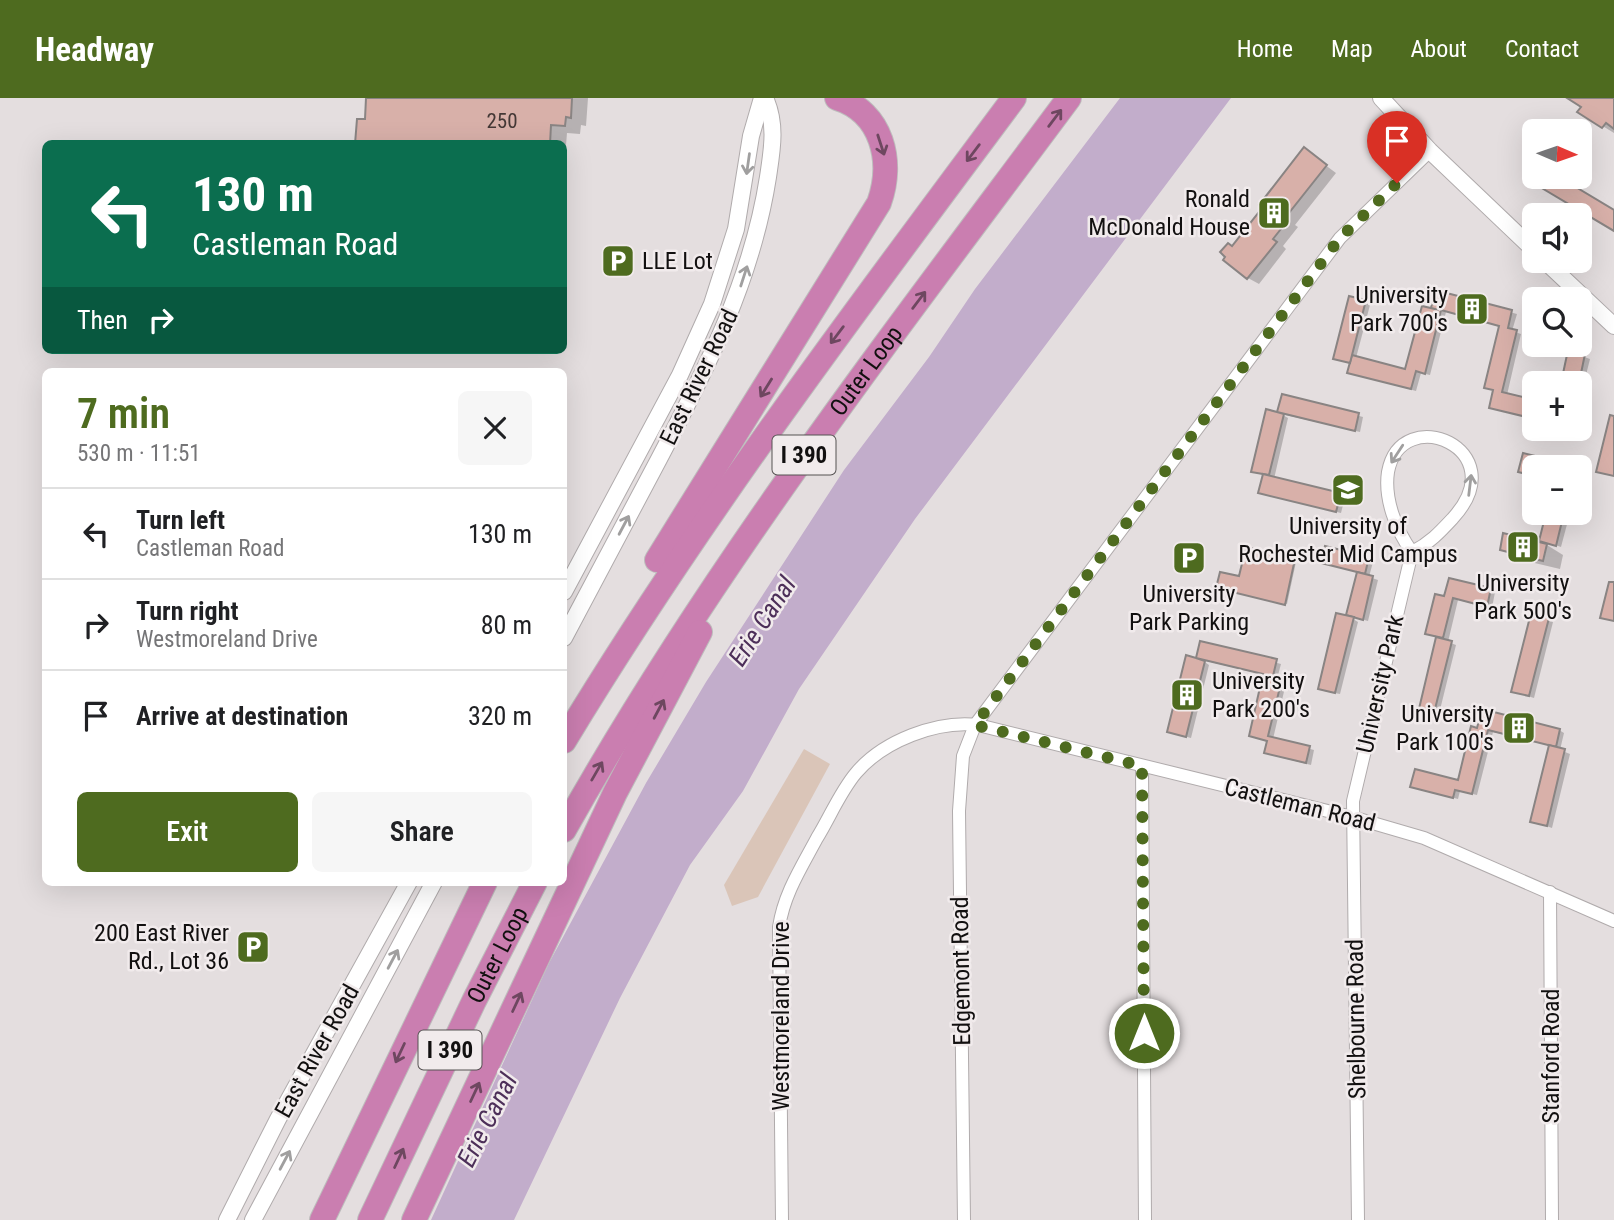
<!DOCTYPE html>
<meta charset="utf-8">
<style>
body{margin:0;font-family:"Roboto Condensed",sans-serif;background:#f6f6f6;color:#202124;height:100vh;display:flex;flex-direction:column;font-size:26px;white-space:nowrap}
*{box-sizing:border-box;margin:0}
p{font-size:23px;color:#757577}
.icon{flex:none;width:38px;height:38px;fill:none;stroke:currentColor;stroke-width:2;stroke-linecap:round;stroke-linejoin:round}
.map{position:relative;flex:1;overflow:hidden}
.details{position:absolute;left:42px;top:270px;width:525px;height:518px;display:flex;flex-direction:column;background:#fff;border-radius:10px;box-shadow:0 7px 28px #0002}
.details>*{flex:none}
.top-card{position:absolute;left:42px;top:42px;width:525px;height:214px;border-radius:10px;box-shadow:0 7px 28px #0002;background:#0b6e4f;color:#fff;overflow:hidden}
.needle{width:46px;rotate:92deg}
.controls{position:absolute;left:1522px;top:21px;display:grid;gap:14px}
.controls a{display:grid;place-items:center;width:70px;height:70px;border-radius:10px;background:#fff;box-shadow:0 7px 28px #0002;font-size:35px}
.pin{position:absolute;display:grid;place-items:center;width:60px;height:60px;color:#fff;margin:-72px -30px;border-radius:50% 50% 50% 0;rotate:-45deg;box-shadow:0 0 7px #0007}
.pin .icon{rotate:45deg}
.me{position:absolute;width:77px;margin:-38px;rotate:0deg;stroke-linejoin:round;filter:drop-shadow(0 0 5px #0008)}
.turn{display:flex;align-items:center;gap:24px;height:147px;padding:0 35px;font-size:32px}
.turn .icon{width:91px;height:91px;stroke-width:2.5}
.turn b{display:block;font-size:49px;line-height:60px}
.then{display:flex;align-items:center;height:66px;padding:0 35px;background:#0003;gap:14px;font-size:26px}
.round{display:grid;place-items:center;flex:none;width:74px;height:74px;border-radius:10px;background:#f6f6f6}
.overview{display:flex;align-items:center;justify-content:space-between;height:119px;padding:0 35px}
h1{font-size:42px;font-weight:600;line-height:52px;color:#4e6b1f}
.action{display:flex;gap:14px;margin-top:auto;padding:14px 35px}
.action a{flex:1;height:80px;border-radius:10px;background:#4e6b1f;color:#fff;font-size:28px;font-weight:600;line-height:80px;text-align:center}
.action a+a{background:#f6f6f6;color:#202124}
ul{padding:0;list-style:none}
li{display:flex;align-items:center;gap:21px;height:91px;padding:0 35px;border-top:2px solid #e0e0e0}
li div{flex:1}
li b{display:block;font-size:26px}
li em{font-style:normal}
header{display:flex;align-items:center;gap:42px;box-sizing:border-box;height:98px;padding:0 35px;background:#4e6b1f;color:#fff}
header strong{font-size:33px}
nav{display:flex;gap:38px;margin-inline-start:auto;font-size:24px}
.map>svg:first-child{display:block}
.green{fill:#dac5b8}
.water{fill:#c2adcb}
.shadow{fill:#0003}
.building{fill:#d8b0a9;stroke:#898483;stroke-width:2}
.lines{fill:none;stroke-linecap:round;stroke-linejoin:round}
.minor-casing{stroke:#b0abac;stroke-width:14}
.tertiary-casing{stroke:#b0abac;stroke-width:18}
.motorway-casing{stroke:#bdbcbc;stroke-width:26}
.minor{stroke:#fff;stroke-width:12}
.tertiary{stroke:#fff;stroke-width:16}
.motorway{stroke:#ca7eb0;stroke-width:24}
.oneway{stroke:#6e4760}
.oneway2{stroke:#a09f9f}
.route{stroke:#4e6b1f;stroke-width:12;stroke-dasharray:0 21.6}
.labels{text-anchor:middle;stroke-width:5;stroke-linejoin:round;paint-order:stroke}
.number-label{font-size:21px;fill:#443836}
.shield{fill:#f1ebec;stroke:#555252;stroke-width:2}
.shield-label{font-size:23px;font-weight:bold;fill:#121010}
.poi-label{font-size:24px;fill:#121010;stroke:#f1ebec;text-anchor:end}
.street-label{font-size:24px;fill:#121010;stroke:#f1ebec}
.water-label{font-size:26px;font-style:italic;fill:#4d2f59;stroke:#f1ebec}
</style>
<header>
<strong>Headway</strong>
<nav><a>Home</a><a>Map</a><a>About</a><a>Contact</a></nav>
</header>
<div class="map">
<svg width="1614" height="1122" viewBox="0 0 1614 1122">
<rect width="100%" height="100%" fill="#e4dedf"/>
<path class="green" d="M804 651 830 666 758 799 732 808 724 787Z"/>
<path class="water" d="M1120 0H1231L915 421 799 591 743 693 690 767 620 900 514 1122H431L549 865 646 685 706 584 844 372 929 259 975 191Z"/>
<g class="shadow">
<path d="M368 0H588L586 28 581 27 580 36 567 35 564 72V46H359L366 23Z"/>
<path d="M1571 0H1614V35L1580 14 1583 8Z"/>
<path d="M1551 26 1553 27 1564 33H1547Z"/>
<path d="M1305 52 1336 75 1295 127 1298 129 1283 148 1286 151 1259 186 1248 180 1233 150Z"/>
<path d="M1436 194 1517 216 1512 233 1521 236 1507 297 1535 304V321L1491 309 1495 293 1486 289 1501 228 1446 214 1430 277 1421 275 1416 293 1354 276 1351 266 1335 260 1365 204 1370 207 1356 260 1407 273 1440 213 1433 209Z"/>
<path d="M1570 254 1590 261 1580 301V285H1562Z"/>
<path d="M1283 298 1363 319 1360 334 1281 316 1288 320 1274 381 1340 396 1345 399 1341 415 1265 397 1264 377 1253 373 1279 316Z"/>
<path d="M1548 415H1570L1561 449 1541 442Z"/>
<path d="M1505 437 1547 447 1563 457 1560 471 1518 461 1502 451Z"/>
<path d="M1247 451 1296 464 1287 506 1220 490 1240 481Z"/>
<path d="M1368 461 1373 464 1369 479 1378 482 1368 523 1353 519 1358 475 1323 464Z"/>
<path d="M1491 492 1495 494 1492 510 1458 502 1448 544 1456 547 1438 620 1424 617 1420 614 1438 539 1427 535 1446 500Z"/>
<path d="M1353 521 1358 524 1340 596 1324 593 1320 590Z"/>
<path d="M1548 521 1553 524 1534 600 1518 595Z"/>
<path d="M1201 545 1281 566 1277 581 1286 585 1273 641 1314 652 1311 667 1271 657 1266 655 1269 643 1251 637 1265 577 1202 562 1209 567 1191 640 1169 634Z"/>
<path d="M1472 630 1559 632 1564 635 1560 652 1570 656 1552 730 1532 723 1551 648 1493 634 1477 697 1460 693 1458 701 1412 689 1459 684Z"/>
</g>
<g class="building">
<path d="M366 0H572L571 20 566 19 565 28 551 27 550 46H355L357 21H365Z"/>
<path d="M1567 0H1614V31L1606 25 1602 30 1577 14 1581 9Z"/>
<path d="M1304 49 1327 67 1285 120 1288 122 1273 141 1277 144 1247 181 1223 162 1225 159 1220 154 1228 145 1232 148 1262 110 1259 107Z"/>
<path d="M1540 79H1559L1614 112V133L1535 86Z"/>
<path d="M1435 192 1512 212 1508 230 1517 232 1502 294 1535 302V321L1489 310 1493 292 1484 290 1499 228 1441 212 1425 276 1416 273 1411 291 1347 275 1352 257 1405 271 1422 208 1439 212 1431 210Z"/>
<path d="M1349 198 1366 202 1350 265 1333 261Z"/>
<path d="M1568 252 1585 256 1579 285H1561Z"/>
<path d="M1282 296 1359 315 1355 333 1277 314 1284 316 1269 377 1251 374 1266 311 1277 314Z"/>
<path d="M1610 317 1614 318V378L1596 374Z"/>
<path d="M1523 355 1564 365 1563 369H1535V378L1518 374Z"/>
<path d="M1263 376 1341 395 1336 414 1258 395Z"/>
<path d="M1546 415H1564L1556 448 1539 443Z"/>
<path d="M1503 435 1547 446 1543 463 1500 452Z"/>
<path d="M1325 448 1369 459 1365 476 1321 465Z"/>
<path d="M1246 449 1295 461 1285 507 1216 490 1220 474 1239 478Z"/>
<path d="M1357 474 1373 478 1363 522 1346 517Z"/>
<path d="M1449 480 1491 490 1487 509 1453 500 1443 540 1425 536 1435 496 1444 498Z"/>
<path d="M1609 484H1614V523L1600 520Z"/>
<path d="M1336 515 1354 519 1335 595 1318 591Z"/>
<path d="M1531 515 1549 520 1529 598 1511 594Z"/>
<path d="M1436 539 1452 543 1433 619 1418 615Z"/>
<path d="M1200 543 1277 561 1273 578 1282 581 1268 638 1310 648 1306 665 1264 655 1267 643 1249 638 1263 576 1196 560 1205 563 1186 639 1167 634 1186 557 1196 560Z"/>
<path d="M1482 611 1560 631 1556 649 1488 632 1472 696 1455 692 1453 700 1410 689 1415 671 1458 682 1471 628 1477 630Z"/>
<path d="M1549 647 1565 651 1547 728 1530 724Z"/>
</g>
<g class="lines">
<defs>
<g id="minor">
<path d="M1142 668 1145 1122"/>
<path d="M1550 794 1552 1122"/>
<path d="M782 1122 779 829C784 796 801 770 817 740 830 719 840 694 856 675 883 643 937 622 978 627L1352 719 1424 740 1614 823"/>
<path d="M964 1122 959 713 963 658 975 627 1340 140 1430 53"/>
<path d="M1358 1122 1353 703 1412 454C1430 445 1440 434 1453 420 1516 351 1401 303 1388 374 1384 401 1396 432 1412 454"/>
</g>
<g id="tertiary">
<path d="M1381 0 1430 53 1535 153"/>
<path d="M1545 163 1614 228"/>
<path d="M564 494 680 277 712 206 736 131 751 38 762 0"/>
<path d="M564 540C595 481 627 421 659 361 707 270 752 182 768 79 772 52 777 26 765 0"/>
<path d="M227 1122 278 1021 409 784"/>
<path d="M253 1122 434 784"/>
</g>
<g id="motorway">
<path d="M657 462 879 105C894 63 882 14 837 0"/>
<path d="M564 643C700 418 857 211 1014 0"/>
<path id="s1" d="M564 732C709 473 892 238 1069 0"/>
<path d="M322 1122 485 784"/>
<path id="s2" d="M370 1122 474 903 535 784"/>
<path d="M414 1122 615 695 700 534"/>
</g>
</defs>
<use href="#minor" class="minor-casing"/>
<use href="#tertiary" class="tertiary-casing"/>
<use href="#motorway" class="motorway-casing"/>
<use href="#minor" class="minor"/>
<use href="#tertiary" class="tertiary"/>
<use href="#motorway" class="motorway"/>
</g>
<defs><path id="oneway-shaft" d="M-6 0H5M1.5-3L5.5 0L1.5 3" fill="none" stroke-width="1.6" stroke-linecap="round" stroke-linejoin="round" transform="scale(1.75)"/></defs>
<g class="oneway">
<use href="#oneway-shaft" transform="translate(1055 20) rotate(-53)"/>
<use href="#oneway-shaft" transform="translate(881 47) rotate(72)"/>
<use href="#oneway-shaft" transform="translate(973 55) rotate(127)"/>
<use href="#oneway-shaft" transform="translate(919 202) rotate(-53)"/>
<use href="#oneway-shaft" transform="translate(837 237) rotate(127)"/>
<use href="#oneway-shaft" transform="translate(766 290) rotate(122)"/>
<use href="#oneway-shaft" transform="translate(659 611) rotate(-62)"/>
<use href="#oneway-shaft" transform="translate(597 673) rotate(-60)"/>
<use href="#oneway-shaft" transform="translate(517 904) rotate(-65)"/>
<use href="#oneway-shaft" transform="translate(400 955) rotate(115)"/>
<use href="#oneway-shaft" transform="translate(475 994) rotate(-65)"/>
<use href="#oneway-shaft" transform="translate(399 1060) rotate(-65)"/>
</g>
<g class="oneway2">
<use href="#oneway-shaft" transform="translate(748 66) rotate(98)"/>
<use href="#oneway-shaft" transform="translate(744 178) rotate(-72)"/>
<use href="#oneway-shaft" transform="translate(1397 356) rotate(123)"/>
<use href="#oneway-shaft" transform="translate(1470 387) rotate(-83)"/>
<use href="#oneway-shaft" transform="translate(624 427) rotate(-62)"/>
<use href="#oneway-shaft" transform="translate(393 861) rotate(-62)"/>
<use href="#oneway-shaft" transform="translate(285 1062) rotate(-62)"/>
</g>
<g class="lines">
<path class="route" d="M1144 935 1142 668 975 627 1340 140 1397 85"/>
</g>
<defs>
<symbol id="building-square" viewBox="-11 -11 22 22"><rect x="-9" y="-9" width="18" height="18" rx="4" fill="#4e6b1f" stroke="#f1ebec"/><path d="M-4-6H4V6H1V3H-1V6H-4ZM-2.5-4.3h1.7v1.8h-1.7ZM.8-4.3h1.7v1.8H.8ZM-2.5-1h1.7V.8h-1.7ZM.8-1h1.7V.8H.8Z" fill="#fff"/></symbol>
<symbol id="parking-square" viewBox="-11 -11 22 22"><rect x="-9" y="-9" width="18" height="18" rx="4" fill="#4e6b1f" stroke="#f1ebec"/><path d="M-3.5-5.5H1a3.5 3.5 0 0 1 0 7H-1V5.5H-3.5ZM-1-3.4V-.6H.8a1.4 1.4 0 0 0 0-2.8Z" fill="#fff"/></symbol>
<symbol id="university-square" viewBox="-11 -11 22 22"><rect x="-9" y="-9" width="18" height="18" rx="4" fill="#4e6b1f" stroke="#f1ebec"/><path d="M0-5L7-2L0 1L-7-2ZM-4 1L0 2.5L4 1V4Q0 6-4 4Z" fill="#fff"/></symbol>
</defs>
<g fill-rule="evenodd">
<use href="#building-square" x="1255" y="96" width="38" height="38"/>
<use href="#parking-square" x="599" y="144" width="38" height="38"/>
<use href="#building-square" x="1453" y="192" width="38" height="38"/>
<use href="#university-square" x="1329" y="373" width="38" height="38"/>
<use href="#building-square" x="1504" y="430" width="38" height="38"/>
<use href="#parking-square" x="1170" y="441" width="38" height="38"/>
<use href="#building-square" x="1168" y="578" width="38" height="38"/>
<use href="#building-square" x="1500" y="611" width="38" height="38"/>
<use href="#parking-square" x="234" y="830" width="38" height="38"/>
</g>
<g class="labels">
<g class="number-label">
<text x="502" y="30">250</text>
</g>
<g class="shield">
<rect x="772.5" y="337.5" width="63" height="39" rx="5"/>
<rect x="418.5" y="932.5" width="63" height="39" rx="5"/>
</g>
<g class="shield-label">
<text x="804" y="365">I 390</text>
<text x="450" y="960">I 390</text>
</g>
<g class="poi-label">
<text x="1250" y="109">Ronald<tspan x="1250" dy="28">McDonald House</tspan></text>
<text x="642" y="171" text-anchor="start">LLE Lot</text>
<text x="1448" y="205">University<tspan x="1448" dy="28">Park 700's</tspan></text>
<text x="1348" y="436" text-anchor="middle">University of<tspan x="1348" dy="28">Rochester Mid Campus</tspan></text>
<text x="1523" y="493" text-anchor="middle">University<tspan x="1523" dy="28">Park 500's</tspan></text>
<text x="1189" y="504" text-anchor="middle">University<tspan x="1189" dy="28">Park Parking</tspan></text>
<text x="1212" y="591" text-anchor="start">University<tspan x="1212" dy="28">Park 200's</tspan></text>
<text x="1494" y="624">University<tspan x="1494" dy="28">Park 100's</tspan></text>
<text x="229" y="843">200 East River<tspan x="229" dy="28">Rd., Lot 36</tspan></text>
</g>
<g class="street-label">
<text dy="8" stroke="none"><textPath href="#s1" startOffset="550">Outer Loop</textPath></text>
<text transform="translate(699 279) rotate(-64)" y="8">East River Road</text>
<text transform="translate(1380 586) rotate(-77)" y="8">University Park</text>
<text transform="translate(1300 707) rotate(14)" y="8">Castleman Road</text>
<text dy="8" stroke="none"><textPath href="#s2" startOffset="294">Outer Loop</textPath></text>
<text transform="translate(961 873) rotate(-91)" y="8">Edgemont Road</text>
<text transform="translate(781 918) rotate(-90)" y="8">Westmoreland Drive</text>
<text transform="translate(1356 921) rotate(-91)" y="8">Shelbourne Road</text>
<text transform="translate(317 953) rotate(-61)" y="8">East River Road</text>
<text transform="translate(1551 958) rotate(-90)" y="8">Stanford Road</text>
</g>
<g class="water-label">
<text transform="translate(762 523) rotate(-57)" y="9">Erie Canal</text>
<text transform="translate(487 1022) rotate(-63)" y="9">Erie Canal</text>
</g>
</g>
</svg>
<div class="controls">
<a><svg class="needle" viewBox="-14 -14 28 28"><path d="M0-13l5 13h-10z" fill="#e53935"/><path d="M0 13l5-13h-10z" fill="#757577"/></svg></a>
<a><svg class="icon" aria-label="sound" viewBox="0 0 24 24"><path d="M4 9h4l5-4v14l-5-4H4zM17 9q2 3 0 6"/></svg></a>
<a><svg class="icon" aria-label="search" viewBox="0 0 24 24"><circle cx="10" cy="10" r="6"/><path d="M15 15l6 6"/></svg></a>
<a>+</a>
<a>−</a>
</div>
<div class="pin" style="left:1397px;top:85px;background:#d93025"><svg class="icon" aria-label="arrive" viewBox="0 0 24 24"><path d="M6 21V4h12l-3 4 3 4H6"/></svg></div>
<svg class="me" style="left:1144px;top:935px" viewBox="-20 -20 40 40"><circle r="17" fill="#4e6b1f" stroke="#fff" stroke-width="3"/><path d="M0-11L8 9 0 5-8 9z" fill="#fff"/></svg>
<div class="top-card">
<div class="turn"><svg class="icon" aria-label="left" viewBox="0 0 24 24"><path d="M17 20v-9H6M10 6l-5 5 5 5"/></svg><div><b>130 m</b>Castleman Road</div></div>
<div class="then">Then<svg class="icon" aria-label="right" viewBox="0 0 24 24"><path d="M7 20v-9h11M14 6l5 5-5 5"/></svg></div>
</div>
<section class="details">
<div class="overview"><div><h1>7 min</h1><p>530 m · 11:51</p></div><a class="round"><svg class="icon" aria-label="close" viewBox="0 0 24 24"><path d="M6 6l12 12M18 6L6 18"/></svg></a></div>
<ul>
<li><svg class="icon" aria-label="left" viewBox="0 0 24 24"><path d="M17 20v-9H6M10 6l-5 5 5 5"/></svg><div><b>Turn left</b><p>Castleman Road</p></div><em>130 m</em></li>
<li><svg class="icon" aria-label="right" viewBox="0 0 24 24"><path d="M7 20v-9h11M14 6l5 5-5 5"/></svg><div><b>Turn right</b><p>Westmoreland Drive</p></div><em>80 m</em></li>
<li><svg class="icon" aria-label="arrive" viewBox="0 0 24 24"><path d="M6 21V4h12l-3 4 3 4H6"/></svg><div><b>Arrive at destination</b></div><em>320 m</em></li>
</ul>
<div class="action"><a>Exit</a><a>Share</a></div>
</section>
</div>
